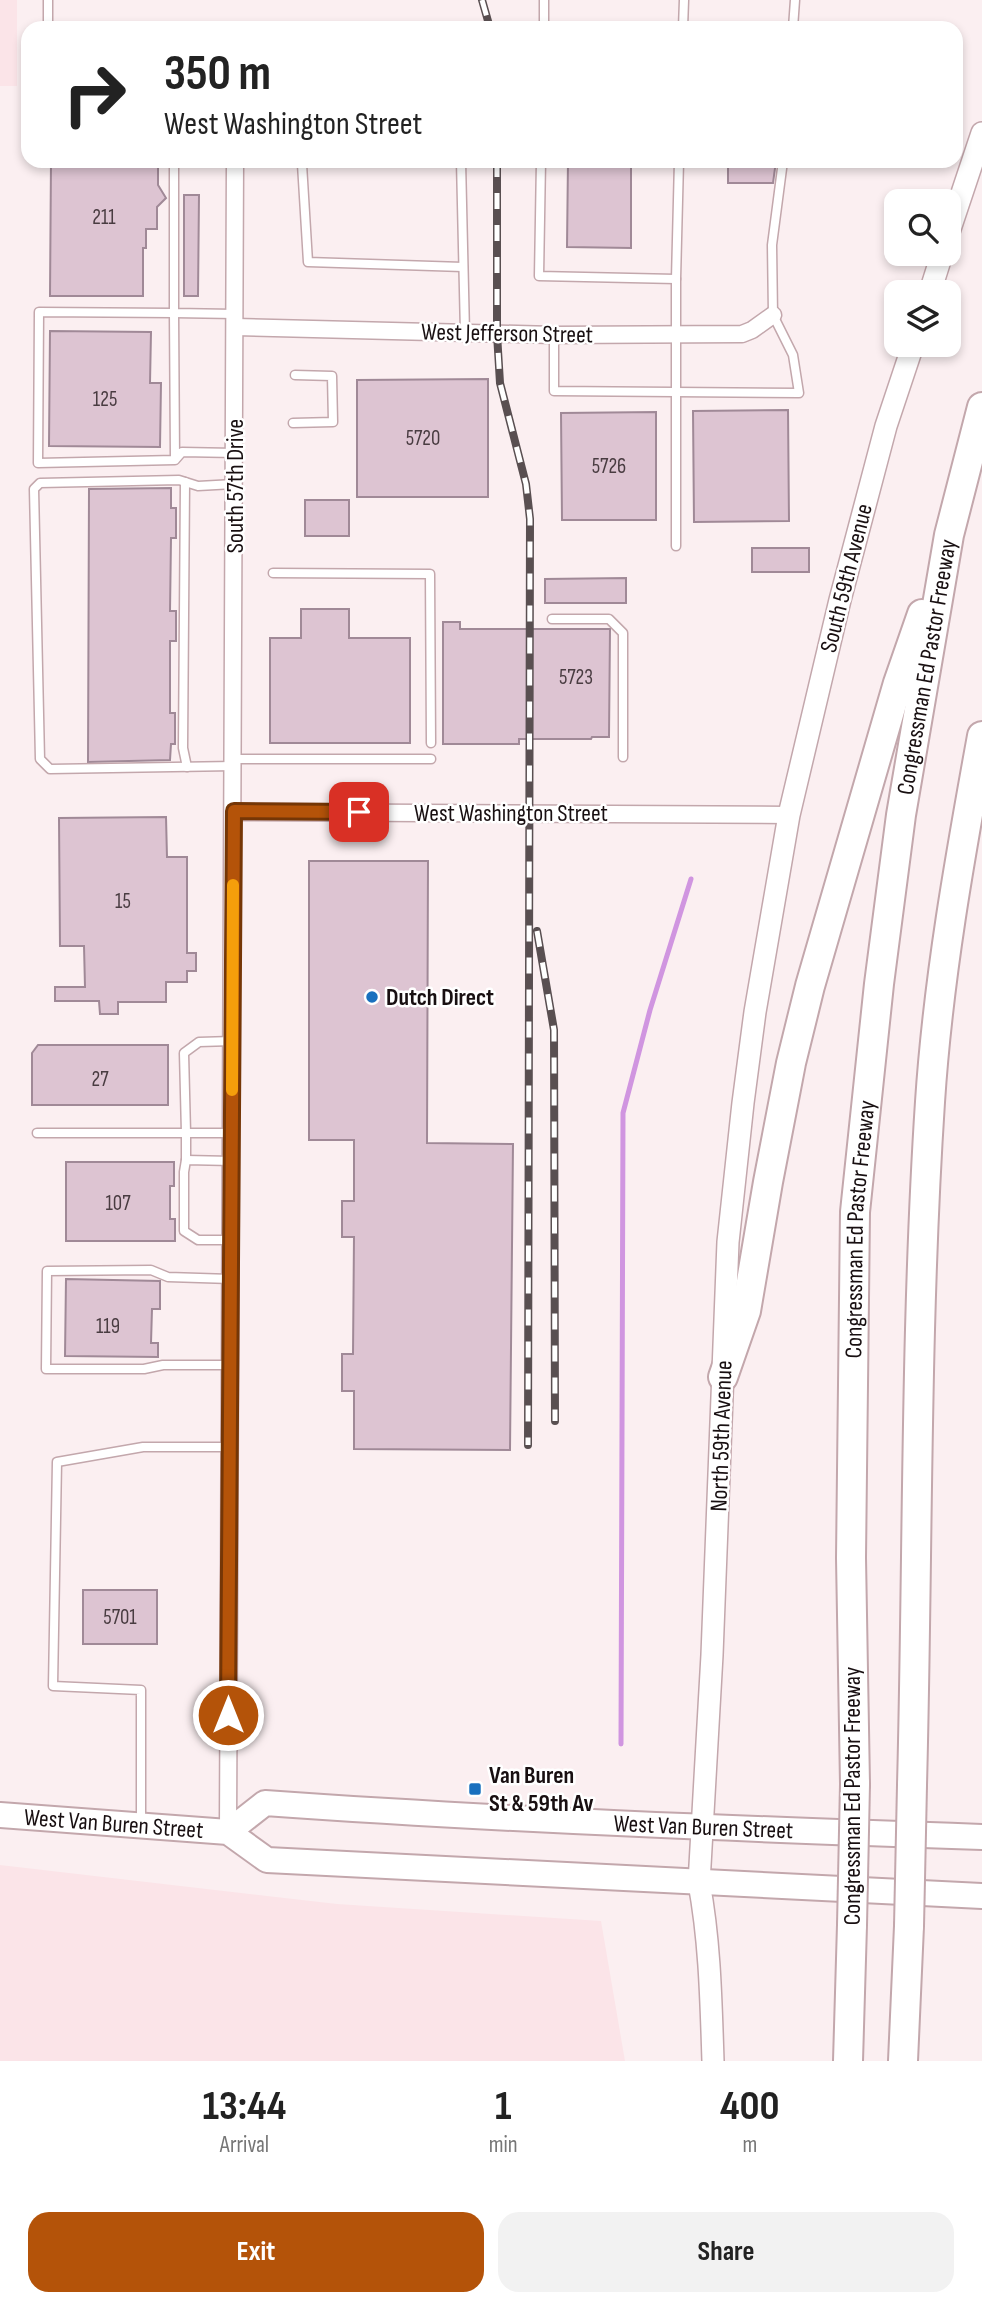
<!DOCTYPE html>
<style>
body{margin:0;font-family:"Sofia Sans Condensed",sans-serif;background:#f2f2f2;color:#222;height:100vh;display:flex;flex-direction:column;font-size:26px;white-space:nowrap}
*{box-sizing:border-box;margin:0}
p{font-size:23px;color:#767676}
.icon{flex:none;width:38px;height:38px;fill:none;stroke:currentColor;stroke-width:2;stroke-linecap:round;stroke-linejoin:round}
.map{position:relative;height:2061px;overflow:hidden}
.sheet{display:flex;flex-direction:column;background:#fff;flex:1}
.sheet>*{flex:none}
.banner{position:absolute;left:21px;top:21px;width:942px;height:147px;border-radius:21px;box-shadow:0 4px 10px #0003;background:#fff;color:#222;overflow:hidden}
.controls{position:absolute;left:884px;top:189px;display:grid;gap:14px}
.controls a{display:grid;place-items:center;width:77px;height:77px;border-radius:14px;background:#fff;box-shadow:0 4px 10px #0003;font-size:35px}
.pin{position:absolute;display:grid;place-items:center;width:60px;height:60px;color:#fff;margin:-30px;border-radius:14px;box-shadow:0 4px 10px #0006}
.me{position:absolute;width:77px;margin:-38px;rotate:0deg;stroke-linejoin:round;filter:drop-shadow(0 0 5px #0008)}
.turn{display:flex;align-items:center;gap:24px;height:147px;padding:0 28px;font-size:32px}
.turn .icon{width:91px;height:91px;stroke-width:2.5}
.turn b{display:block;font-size:49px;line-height:60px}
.eta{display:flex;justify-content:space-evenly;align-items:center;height:119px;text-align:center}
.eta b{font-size:42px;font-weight:700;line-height:49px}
.primary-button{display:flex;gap:14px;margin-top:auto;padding:14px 28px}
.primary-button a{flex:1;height:80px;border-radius:21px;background:#b45309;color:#fff;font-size:28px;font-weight:700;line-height:80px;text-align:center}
.primary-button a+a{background:#f2f2f2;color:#222}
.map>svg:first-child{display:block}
.built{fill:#fbe4e8}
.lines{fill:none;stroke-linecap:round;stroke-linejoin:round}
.stream{stroke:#d095e0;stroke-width:5}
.building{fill:#ddc4d2;stroke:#a08997;stroke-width:2}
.lane-casing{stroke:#c3a7ac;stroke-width:11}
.street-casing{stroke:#c3a7ac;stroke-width:19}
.secondary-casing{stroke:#c3a7ac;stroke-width:24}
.primary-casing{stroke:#c3a7ac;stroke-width:28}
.highway-casing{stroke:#c3a7ac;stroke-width:32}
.lane{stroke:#fff;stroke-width:8}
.street{stroke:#fff;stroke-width:16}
.secondary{stroke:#fff;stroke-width:21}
.primary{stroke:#fff;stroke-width:24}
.highway{stroke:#fff;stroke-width:28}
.rail-casing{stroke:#594f51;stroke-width:8}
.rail{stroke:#fff;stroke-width:5;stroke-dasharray:16;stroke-linecap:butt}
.highway-bridge-casing{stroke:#c3a7ac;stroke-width:32;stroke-linecap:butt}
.highway-bridge{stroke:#fff;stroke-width:28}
.route-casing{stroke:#753606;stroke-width:18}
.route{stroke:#b45309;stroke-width:12}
.slow{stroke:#f59e0b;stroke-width:12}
.poi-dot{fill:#1970be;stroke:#fff;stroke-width:2.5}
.labels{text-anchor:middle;stroke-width:5;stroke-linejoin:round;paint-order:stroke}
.number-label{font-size:21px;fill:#493c41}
.street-label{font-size:24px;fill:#180f11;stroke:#fff}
.poi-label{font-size:24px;font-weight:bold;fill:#180f11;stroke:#fff;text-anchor:start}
</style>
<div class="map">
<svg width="982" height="2061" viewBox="0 0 982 2061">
<rect width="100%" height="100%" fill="#fbeff1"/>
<g class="built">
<rect x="0" y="0" width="17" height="86"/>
<path d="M0 1865 337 1904 601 1921 625 2061H0Z"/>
</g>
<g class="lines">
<path class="stream" d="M621 1744 623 1113 650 1010 691 879"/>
</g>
<g class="building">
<path d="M51 161H158V185L166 198 157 207V229H146V248H143V296H50Z"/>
<path d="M568 161H631V248L567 247Z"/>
<path d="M728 161H776L773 183H728Z"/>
<path d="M184 195H199L198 296H184Z"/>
<path d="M50 331 151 332 150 383H161L160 447 49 446Z"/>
<path d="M488 379V497H357V380Z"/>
<path d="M788 410 789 521 694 522 693 411Z"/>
<path d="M656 412V520H562L561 413Z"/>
<path d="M171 488V508H176V538H171L170 611H176V641H170V713H175V744H171L170 760 88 762 89 489Z"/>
<rect x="305" y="500" width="44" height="36"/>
<rect x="752" y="548" width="57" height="24"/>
<path d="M626 578V603H545V579Z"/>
<path d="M301 609H349V638H410V743H270V638H301Z"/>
<path d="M443 622H460V629H610L609 737H592L591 739H519V744H443Z"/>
<path d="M166 817 167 857H187V953H196V971H187V982H166V1002H118V1014H100L99 1001H55V987H85L84 946H60L59 818Z"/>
<path d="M309 861H428L427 1143 513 1144 510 1450 354 1449V1391H342V1354H353L354 1237H342V1201H354V1140H309Z"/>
<path d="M38 1045H168V1105H32V1053Z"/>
<path d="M66 1162H174V1186H170V1219H175V1241H66Z"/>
<path d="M66 1279 160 1281V1309H152L151 1343H158V1357L65 1356Z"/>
<rect x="83" y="1590" width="74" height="54"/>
</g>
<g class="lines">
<defs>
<g id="lane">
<path d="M48 28V0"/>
<path d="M544 28V0"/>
<path d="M683 28 684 0"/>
<path d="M793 28 795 0"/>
<path d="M174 161V313L235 314"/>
<path d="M305 161 302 164 308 262 463 267"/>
<path d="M461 161 465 333"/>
<path d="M541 161 539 276 676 279"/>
<path d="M554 335V391L799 393 793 355 773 315 772 245 783 161"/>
<path d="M293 423 333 422 332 376 295 375"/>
<path d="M175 460 174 313 39 312 38 463 175 460 182 452 235 453"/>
<path d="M185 482 183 748 187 767"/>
<path d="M676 546V279L679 161"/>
<path d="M273 573 430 574 431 743"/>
<path d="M552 619H609L623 633V757"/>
<path d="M234 759H431"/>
<path d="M234 766 50 769 40 759 34 489 40 483 179 480 198 486 234 484"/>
<path d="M37 1133H186V1160"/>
<path d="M231 1133H186L184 1053 199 1042 232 1041"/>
<path d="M231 1240H198L184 1231V1172L186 1160 232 1161"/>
<path d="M230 1365H163L144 1369H46L47 1271 151 1270 168 1277 231 1279"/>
<path d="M141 1822V1690L53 1686 57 1462 143 1447H230"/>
</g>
<g id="street">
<path d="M235 327 554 335 742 334 752 330 773 315"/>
<path d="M234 812 789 815"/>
<path d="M228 1832 235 161"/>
</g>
<g id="secondary">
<path d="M948 235 982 133"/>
<path d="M930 292 942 254"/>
<path d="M713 2061C711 2001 710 1942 699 1883L712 1655 728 1242 743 1103 755 1012 789 815 840 600 886 426 913 345"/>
</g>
<g id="primary">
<path id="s1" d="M0 1815 228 1832 267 1860 982 1896"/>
<path id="s2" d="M228 1832 265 1803C504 1820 743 1829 982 1837"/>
</g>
<g id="highway">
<path d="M723 1377 746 1311 768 1182 791 1063 810 986 898 683 922 614"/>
<path id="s3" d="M855 1784 851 1558 855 1212 879 984 901 815 949 535 982 407"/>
<path d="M912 1785C918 1557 915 1330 930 1102 938 979 960 857 982 736"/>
<path d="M848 2061 852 1925"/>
<path d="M903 2061 909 1926"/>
</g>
</defs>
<use href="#lane" class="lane-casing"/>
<use href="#street" class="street-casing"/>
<use href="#secondary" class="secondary-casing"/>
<use href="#primary" class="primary-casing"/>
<use href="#highway" class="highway-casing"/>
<use href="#lane" class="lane"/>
<use href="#street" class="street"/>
<use href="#secondary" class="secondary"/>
<use href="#primary" class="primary"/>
<use href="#highway" class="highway"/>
<defs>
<g id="rail">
<path d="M482 0 490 28"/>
<path d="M497 161V334L500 383 526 484 530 519 528 1445"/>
<path d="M537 931 554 1030 555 1421"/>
</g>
</defs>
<use href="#rail" class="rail-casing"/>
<use href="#rail" class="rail"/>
<defs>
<g id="highway-bridge">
<path d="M852 1925 855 1784"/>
<path d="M909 1926 912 1785"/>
</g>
</defs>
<use href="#highway-bridge" class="highway-bridge-casing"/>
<use href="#highway-bridge" class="highway-bridge"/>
</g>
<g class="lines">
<defs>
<path id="route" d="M228 1715 234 811 359 812"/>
</defs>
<use href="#route" class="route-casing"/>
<use href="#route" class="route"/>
<path class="slow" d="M232 1090 233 885"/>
</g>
<g class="poi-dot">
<circle cx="372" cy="997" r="7"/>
<rect x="468" y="1782" width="14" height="14" rx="3.5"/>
</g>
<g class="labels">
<g class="number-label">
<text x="104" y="224">211</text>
<text x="105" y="406">125</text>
<text x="423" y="445">5720</text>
<text x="609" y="473">5726</text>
<text x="576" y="684">5723</text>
<text x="123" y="908">15</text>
<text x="100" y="1086">27</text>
<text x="118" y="1210">107</text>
<text x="108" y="1333">119</text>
<text x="120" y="1624">5701</text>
</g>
<g class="street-label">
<text transform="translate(507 333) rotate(1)" y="8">West Jefferson Street</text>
<text transform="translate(235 486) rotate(-90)" y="8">South 57th Drive</text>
<text transform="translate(846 578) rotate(-76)" y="8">South 59th Avenue</text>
<text dy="8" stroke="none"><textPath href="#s3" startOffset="1122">Congressman Ed Pastor Freeway</textPath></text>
<text x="511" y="821">West Washington Street</text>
<text dy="8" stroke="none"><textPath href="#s3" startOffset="555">Congressman Ed Pastor Freeway</textPath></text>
<text transform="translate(721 1436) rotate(-88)" y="8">North 59th Avenue</text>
<text transform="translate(852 1796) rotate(-90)" y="8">Congressman Ed Pastor Freeway</text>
<text dy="8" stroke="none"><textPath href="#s1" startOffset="114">West Van Buren Street</textPath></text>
<text dy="8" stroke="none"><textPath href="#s2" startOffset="486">West Van Buren Street</textPath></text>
</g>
<g class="poi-label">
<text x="386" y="1005">Dutch Direct</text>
<text x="489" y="1783">Van Buren<tspan x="489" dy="28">St &amp; 59th Av</tspan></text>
</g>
</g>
</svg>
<div class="controls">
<a><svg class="icon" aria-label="search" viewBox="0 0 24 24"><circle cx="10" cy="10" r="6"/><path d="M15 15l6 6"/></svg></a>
<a><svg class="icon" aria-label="layers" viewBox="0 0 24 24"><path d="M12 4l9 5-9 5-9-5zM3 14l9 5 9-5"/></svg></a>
</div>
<div class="pin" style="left:359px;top:812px;background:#d93025"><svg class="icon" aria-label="arrive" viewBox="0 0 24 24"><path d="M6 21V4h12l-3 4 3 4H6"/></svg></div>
<svg class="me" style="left:228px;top:1715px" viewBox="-20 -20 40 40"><circle r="17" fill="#b45309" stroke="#fff" stroke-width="3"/><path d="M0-11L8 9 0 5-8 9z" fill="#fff"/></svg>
<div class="banner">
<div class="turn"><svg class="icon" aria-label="right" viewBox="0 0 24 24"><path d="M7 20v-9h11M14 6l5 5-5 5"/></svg><div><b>350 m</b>West Washington Street</div></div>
</div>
</div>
<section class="sheet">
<div class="eta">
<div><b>13:44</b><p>Arrival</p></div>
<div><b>1</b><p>min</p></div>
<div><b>400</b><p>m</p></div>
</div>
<div class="primary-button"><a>Exit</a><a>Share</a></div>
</section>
